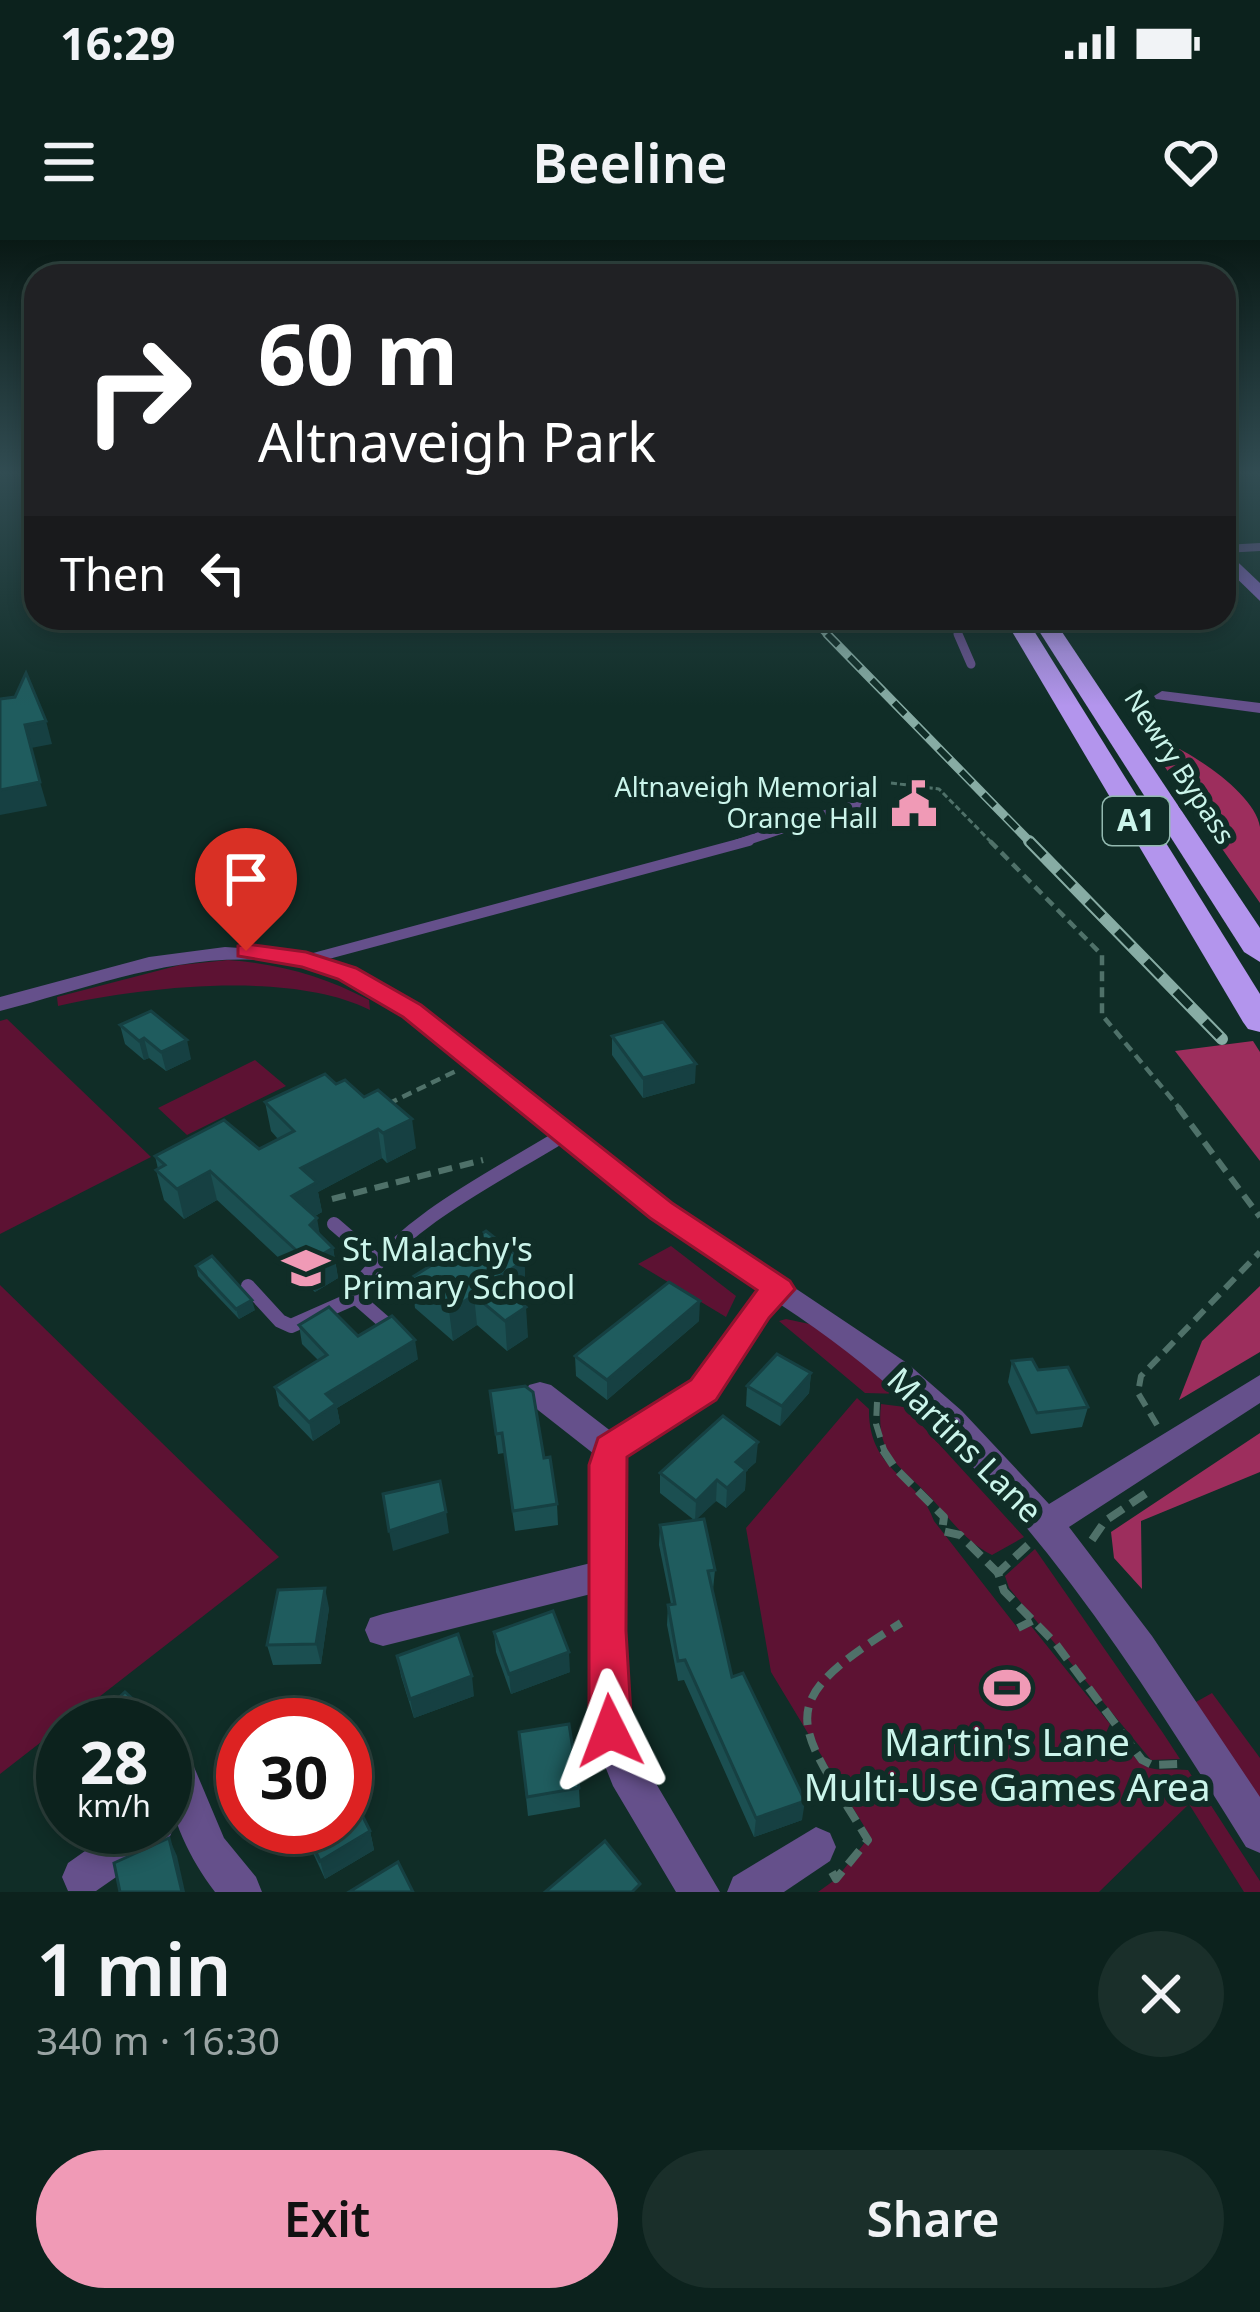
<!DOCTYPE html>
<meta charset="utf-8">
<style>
body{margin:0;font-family:"Noto Sans",sans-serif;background:#1a2f2a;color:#f1f3f6;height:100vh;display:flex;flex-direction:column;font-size:45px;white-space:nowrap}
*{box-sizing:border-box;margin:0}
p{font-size:39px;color:#9aa4a4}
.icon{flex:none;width:66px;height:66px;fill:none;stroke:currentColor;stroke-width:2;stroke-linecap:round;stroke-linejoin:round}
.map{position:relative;height:1652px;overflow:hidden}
.sheet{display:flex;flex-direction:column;background:#0c221d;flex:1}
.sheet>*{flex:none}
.top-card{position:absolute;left:24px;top:24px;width:1212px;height:366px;border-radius:36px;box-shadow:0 6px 18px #0003,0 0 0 3px #2c3f3b;background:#202124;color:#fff;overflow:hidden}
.speed{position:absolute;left:36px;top:1458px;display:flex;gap:24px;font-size:60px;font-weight:700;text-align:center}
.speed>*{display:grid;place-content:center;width:156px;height:156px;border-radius:50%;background:#0c221d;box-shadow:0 6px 18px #0003,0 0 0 3px #2c3f3b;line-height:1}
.speed small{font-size:30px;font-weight:400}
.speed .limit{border:18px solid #d22;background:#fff;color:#111}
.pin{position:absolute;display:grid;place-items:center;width:102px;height:102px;color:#fff;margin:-123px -51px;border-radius:50% 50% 50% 0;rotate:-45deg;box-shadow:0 0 12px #0007}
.pin .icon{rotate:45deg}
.me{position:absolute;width:132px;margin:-66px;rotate:357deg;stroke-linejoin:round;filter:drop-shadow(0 0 9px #0008)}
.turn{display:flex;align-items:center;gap:42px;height:252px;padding:0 36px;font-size:54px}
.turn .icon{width:156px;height:156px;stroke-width:2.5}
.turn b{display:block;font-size:84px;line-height:102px}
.then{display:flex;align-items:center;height:114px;padding:0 36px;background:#0003;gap:24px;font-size:45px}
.round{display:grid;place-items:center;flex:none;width:126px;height:126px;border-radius:63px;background:#1a2f2a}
.summary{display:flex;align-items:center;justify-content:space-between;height:204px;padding:0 36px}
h1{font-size:72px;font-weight:600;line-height:90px}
.primary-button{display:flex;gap:24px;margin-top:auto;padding:24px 36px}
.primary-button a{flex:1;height:138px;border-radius:72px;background:#f09ab6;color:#111;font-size:48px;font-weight:600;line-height:138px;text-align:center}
.primary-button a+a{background:#1a2f2a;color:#f1f3f6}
.status{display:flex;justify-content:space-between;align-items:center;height:84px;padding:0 60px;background:#0c221d;direction:ltr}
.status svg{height:33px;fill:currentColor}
header{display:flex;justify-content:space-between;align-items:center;height:156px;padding:0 36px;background:#0c221d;font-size:54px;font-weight:600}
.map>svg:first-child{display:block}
.green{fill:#5d1233}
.forest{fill:#9d2e5d}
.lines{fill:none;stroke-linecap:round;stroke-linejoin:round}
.path-far3{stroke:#4f7169;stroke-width:3;stroke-dasharray:6 3;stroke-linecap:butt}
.path-far2{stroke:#4f7169;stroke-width:4.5;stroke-dasharray:10 6;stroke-linecap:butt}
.path-far1{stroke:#4f7169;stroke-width:6;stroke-dasharray:14 8;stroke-linecap:butt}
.path{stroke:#4f7169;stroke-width:8;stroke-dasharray:18 9;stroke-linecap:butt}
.lane-far3{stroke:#65508b;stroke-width:6}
.lane-far2{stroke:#65508b;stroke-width:9}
.lane-far1{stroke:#65508b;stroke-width:10}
.lane{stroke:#65508b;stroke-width:14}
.street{fill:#65508b;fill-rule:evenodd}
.secondary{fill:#8865c4;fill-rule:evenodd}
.highway{fill:#b395ed;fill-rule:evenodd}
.rail-far2-casing{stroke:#87aca4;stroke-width:8}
.rail-far1-casing{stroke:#87aca4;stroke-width:9}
.rail-casing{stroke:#87aca4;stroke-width:12}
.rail-far2{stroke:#102d27;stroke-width:4.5;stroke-dasharray:12;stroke-linecap:butt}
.rail-far1{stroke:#102d27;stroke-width:6;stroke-dasharray:16;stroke-linecap:butt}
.rail{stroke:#102d27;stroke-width:8;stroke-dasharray:21;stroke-linecap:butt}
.wall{fill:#1b4f51}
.shaded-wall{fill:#164042}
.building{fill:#1f5c5e;stroke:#164042;stroke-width:3}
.route{fill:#e11d48;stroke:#92132f;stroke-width:3}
.labels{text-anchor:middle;stroke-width:12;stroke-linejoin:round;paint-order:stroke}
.far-street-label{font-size:27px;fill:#cbf5eb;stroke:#102d27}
.far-poi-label{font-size:27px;fill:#cbf5eb;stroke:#102d27;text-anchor:end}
.shield{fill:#102d27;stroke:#93b9b0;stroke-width:3}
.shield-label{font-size:30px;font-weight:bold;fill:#cbf5eb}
.poi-label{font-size:33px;fill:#cbf5eb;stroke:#102d27;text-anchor:start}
.street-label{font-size:33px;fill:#cbf5eb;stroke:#102d27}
.near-poi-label{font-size:39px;fill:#cbf5eb;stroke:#102d27}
</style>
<div class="status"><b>16:29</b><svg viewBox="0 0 49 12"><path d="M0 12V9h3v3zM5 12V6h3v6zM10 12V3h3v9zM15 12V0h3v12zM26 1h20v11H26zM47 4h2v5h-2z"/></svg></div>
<header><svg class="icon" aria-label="menu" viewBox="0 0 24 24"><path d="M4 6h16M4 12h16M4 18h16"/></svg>Beeline<svg class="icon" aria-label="heart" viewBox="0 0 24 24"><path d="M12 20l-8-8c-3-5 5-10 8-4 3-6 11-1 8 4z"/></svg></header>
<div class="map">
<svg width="1260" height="1652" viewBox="0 0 1260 1652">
<rect width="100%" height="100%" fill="#102d27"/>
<g class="green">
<path d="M228 720C280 724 323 736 369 760L370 770C291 730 143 747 58 766L57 757 180 725Z"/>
<path d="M7 779 151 917 0 994V781Z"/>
<path d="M255 820 286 846 187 895 158 868Z"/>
<path d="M671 1006 736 1056 726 1077 638 1024Z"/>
<path d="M0 1045 279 1317 0 1534Z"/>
<path d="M786 1079 814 1085 902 1154 865 1153 779 1081Z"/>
<path d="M857 1158 869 1169C868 1233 920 1237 934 1281L1020 1391 1031 1386 1110 1484 1104 1497 1114 1509 1124 1504C1147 1536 1152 1528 1188 1530L1260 1641V1652H1244L1189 1564 1099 1652H818L836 1639 870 1596 771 1432 746 1288Z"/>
<path d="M881 1164 905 1167 1024 1297 992 1315C966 1302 951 1280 932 1259 902 1226 875 1218 881 1164Z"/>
<path d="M1035 1309 1163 1493 1180 1519 1151 1520 1009 1348 1005 1336Z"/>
<path d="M1212 1453 1260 1518V1561L1196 1462Z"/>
</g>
<g class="forest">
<path d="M1157 478 1165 502C1194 514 1255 554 1260 587 1260 611 1260 638 1260 663L1132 480Z"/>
<path d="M1253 801 1260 812V921L1175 811Z"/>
<path d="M1260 1046V1112L1179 1160 1202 1101Z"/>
<path d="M1260 1193V1232L1141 1281 1142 1349 1114 1318 1111 1292Z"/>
</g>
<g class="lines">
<path class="path-far3" d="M891 543 939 549 993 604"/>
<g class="path-far2">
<path d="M990 601 1102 715V775L1181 870"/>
<path d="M388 864 458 830"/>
</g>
<g class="path-far1">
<path d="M1178 867 1260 977"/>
<path d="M332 959 483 920"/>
<path d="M877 1162 876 1184 885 1213"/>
<path d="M1157 1185 1138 1153 1141 1136 1260 1012"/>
</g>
<g class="path">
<path d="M883 1210 895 1228 944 1277 942 1291 960 1295 998 1333"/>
<path d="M1092 1300 1105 1281 1151 1250"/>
<path d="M1028 1305 998 1333 1004 1351 1056 1404 1142 1520 1152 1525 1180 1524"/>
<path d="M1018 1388 1032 1381"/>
<path d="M1111 1506 1124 1498"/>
<path d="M832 1632 836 1639 868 1600C795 1480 768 1465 901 1383"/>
</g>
<path class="lane-far3" d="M951 378 959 397"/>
<g class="lane-far2">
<path d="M958 394 971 424"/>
<path d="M737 604 863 562"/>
</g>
<path class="lane-far1" d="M306 720 749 601"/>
<g class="lane">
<path d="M334 984 377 1021"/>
<path d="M248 1046 280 1081 291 1086 359 1056"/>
<path d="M384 1082 360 1061 357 1047C410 977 492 939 565 894"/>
</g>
<g class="street">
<path d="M1260 303V311L1224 313V305Z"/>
<path d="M1162 451 1260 463V473L1156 459 1154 456Z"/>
<path d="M225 707 302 712 350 727 427 769 677 969 907 1123 962 1171 1049 1264 1260 1135V1163L1069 1287 1152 1396 1260 1557V1613L1246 1607C1116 1398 991 1201 781 1065L767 1078 715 1159 625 1216 623 1225 629 1491 641 1518 720 1652H676L613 1546 591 1491V1354L383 1406 370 1402 365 1390 370 1378 383 1374 591 1323 594 1214 529 1163 525 1154 529 1145 540 1142 551 1145 612 1192 693 1141 747 1062 759 1051C697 1011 638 968 581 921 488 843 390 727 260 720 170 715 86 749 0 771V757L149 717Z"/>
<path d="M175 1510 189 1515 224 1598 256 1637 262 1652H215C184 1611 165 1566 165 1514Z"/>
<path d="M165 1572 174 1587 168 1601 96 1651H68L62 1637 68 1623 119 1587H165Z"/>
<path d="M816 1587 830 1593 836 1607 830 1621 784 1652H727L733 1637Z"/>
</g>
<path class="secondary" d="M1224 309 1260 343V361L1224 326Z"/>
<g class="highway">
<path d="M1004 378H1026L1260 754V792L1248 789 1243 782Z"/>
<path d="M1050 384 1058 386 1260 688V722L1244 712 1039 391Z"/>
</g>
<defs>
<path id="rail-far2" d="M811 378 830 397"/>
<path id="rail-far1" d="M827 394 1032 604"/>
<path id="rail" d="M1029 601 1222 799"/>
</defs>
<use href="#rail-far2" class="rail-far2-casing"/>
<use href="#rail-far1" class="rail-far1-casing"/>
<use href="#rail" class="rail-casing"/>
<use href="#rail-far2" class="rail-far2"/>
<use href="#rail-far1" class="rail-far1"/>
<use href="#rail" class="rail"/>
</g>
<g class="wall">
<path d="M120 785 191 819 166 831 149 818 144 820 125 804Z"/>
<path d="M612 796 695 843 643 858 612 815Z"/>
<path d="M325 834 416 908 387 923 382 918 318 952 322 972 315 976 320 995 333 1008 338 1038 315 1052 217 960 184 979 164 960 156 930 158 929 155 916 259 909 278 899 271 891 265 862Z"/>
<path d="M524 1021 526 1051 515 1058 528 1097 507 1111 477 1085 453 1101 415 1068 411 1038Z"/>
<path d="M196 1026 255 1070 239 1079 198 1036Z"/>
<path d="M699 1081 607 1160 576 1136 575 1116Z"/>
<path d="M299 1085 358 1096 418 1119 337 1168 340 1183 313 1201 279 1166 275 1147 318 1120 302 1104Z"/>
<path d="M1012 1121 1088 1167 1082 1187 1031 1194 1008 1142Z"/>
<path d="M811 1133 809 1153 780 1186 746 1166 747 1146Z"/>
<path d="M490 1151 544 1218 557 1264 558 1285 515 1291 504 1213 498 1214Z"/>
<path d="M756 1222 746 1231 745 1250 726 1268 716 1261 695 1280 715 1330 713 1350 732 1437 802 1580 754 1597 684 1440 678 1441 667 1385 668 1365 671 1364 659 1305 660 1285 694 1280 660 1253V1233Z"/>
<path d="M329 1368 321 1424 273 1425 267 1405Z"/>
<path d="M494 1392 570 1432 511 1454 496 1412Z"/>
<path d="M397 1416 474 1456 414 1478 401 1436Z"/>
<path d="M519 1492 579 1548 580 1567 528 1576Z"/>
<path d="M301 1587H345L370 1591 374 1610 325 1639Z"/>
</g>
<g class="shaded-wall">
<path d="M46 481 52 504 31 508 25 485Z"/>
<path d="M40 542 47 566 0 575V550Z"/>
<path d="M144 798 149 818 144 820 139 801Z"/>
<path d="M187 800 191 819 166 831 161 812Z"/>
<path d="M696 824 695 843 643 858V838Z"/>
<path d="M412 879 416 908 387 923 383 893Z"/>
<path d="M378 889 382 918 318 952 322 972 298 985 292 956 301 928Z"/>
<path d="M210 931 217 960 184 979 177 949Z"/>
<path d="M317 978 322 1007 310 985Z"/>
<path d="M333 1008 338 1038 315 1052 309 1022Z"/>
<path d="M524 1021 526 1051 496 1071 494 1040Z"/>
<path d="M474 1055 477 1085 453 1101 449 1071Z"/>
<path d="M252 1060 255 1070 239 1079 236 1069Z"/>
<path d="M700 1061 699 1081 607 1160V1140Z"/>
<path d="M526 1067 528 1097 507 1111 505 1081Z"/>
<path d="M415 1100 418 1119 337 1168 340 1183 313 1201 309 1182 326 1154Z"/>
<path d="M811 1133 809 1153 780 1186 782 1166Z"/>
<path d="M758 1202 756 1222 746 1231 745 1250 726 1268 727 1248 736 1222Z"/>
<path d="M717 1240 716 1261 695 1281 696 1261Z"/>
<path d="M446 1272 449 1293 393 1311 389 1291Z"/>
<path d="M325 1348 329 1368 321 1424 316 1404Z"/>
<path d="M569 1412 570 1432 511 1454 509 1434Z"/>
<path d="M472 1436 474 1456 414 1478 410 1459Z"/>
<path d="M805 1561 802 1580 754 1597 756 1578Z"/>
<path d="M370 1591 374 1610 325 1639 320 1621Z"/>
<path d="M169 1598 177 1616 185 1652H182Z"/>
</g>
<g class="building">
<path d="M26 433 46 481 25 485 40 542 0 550V459L15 457Z"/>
<path d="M151 771 187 800 161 812 144 798 139 801 120 785Z"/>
<path d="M663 782 696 824 643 838 612 796Z"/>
<path d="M325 834 336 844 345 840 364 857 378 850 412 879 383 893 378 889 301 928 317 942 292 956 317 978 310 985 333 1008 309 1022 210 931 177 949 156 930 165 925 155 916 224 880 259 909 294 891 265 862Z"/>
<path d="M486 991 524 1021 494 1040 526 1067 505 1081 474 1055 449 1071 411 1038Z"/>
<path d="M212 1016 252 1060 236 1069 218 1050 196 1026Z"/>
<path d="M669 1042 700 1061 607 1140 575 1116Z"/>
<path d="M329 1067 358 1096 392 1076 415 1100 326 1154 336 1164 309 1182 275 1147 327 1115 299 1085Z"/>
<path d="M777 1114 811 1133 782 1166 747 1146Z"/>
<path d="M1032 1119 1038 1130 1068 1127 1088 1167 1037 1173 1012 1121Z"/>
<path d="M525 1146 533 1152 544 1218 550 1217 557 1264 513 1271 502 1193 496 1194 490 1151Z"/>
<path d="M723 1176 758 1202 736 1222 746 1230 727 1248 717 1240 696 1261 660 1233Z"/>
<path d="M440 1241 446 1272 389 1291 383 1254Z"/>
<path d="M704 1279 715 1330 708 1331 732 1437 743 1433 805 1561 756 1578 685 1420 678 1421 668 1365 675 1364 660 1285Z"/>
<path d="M325 1348 316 1404 267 1405 278 1350Z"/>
<path d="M553 1371 569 1412 509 1434 494 1392Z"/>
<path d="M458 1394 472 1436 410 1459 397 1416Z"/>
<path d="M125 1452 157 1481 153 1485H89Z"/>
<path d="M291 1461 303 1485H246Z"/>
<path d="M569 1484 579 1548 527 1557 519 1492Z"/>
<path d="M345 1540 370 1591 320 1621 304 1587H345Z"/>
<path d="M169 1598 182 1652H120L114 1623Z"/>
<path d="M605 1601 640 1644 632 1652H545Z"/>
<path d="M398 1622 413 1652H349Z"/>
</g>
<linearGradient id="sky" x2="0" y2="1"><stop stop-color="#091915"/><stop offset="0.5" stop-color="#314c52"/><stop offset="1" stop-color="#314c52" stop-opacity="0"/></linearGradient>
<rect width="1260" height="466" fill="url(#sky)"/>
<path class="route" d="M246 704 306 712 356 728 421 765 672 963 790 1041 795 1049 769 1078 716 1160 627 1217 626 1391 632 1491 626 1506 610 1512 595 1506 589 1491V1225L598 1198 691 1140 757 1050 650 978 403 777 338 739 302 727 238 716V706Z"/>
<defs>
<symbol id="civic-bare" viewBox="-9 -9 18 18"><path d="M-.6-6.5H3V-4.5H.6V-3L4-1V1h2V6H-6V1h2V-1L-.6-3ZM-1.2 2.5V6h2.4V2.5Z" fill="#f09ab6" stroke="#102d27" stroke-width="2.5" paint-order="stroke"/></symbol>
<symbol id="school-bare" viewBox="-9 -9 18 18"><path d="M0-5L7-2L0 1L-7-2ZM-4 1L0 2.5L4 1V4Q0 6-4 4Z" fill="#f09ab6" stroke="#102d27" stroke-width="2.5" paint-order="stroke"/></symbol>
<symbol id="stadium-bare" viewBox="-9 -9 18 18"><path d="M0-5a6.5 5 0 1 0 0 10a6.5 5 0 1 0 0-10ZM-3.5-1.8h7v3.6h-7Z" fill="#f09ab6" stroke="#102d27" stroke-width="2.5" paint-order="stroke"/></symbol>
</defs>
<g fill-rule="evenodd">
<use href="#civic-bare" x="881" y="531" width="66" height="66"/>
<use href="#school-bare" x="273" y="995" width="66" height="66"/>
<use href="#stadium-bare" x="974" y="1415" width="66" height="66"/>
</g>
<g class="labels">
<g class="far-street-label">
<text transform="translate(1179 527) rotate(57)" y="9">Newry Bypass</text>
</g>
<g class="far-poi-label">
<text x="878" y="557">Altnaveigh Memorial<tspan x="878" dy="31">Orange Hall</tspan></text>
</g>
<rect class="shield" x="1103" y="557" width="66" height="48" rx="9"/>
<g class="shield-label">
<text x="1136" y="591">A1</text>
</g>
<g class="poi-label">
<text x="342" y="1021">St Malachy's<tspan x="342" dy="38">Primary School</tspan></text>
</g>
<g class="street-label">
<text transform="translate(965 1205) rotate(45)" y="12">Martins Lane</text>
</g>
<g class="near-poi-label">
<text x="1007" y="1516">Martin's Lane<tspan x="1007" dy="45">Multi-Use Games Area</tspan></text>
</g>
</g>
</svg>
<div class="speed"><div>28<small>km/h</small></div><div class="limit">30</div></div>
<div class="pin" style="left:246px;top:711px;background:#d93025"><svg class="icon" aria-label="arrive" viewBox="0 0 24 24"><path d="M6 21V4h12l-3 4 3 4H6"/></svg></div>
<svg class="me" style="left:610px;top:1491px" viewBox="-20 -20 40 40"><path d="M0-17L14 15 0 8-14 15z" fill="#e11d48" stroke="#fff" stroke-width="4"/></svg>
<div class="top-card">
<div class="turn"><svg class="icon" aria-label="right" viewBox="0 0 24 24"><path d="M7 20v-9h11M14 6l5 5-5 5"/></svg><div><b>60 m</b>Altnaveigh Park</div></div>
<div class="then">Then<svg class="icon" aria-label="left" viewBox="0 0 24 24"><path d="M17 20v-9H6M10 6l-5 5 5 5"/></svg></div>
</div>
</div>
<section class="sheet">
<div class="summary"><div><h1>1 min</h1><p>340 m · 16:30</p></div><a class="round"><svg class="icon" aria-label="close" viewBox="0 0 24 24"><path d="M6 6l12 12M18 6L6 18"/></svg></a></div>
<div class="primary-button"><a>Exit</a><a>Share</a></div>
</section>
